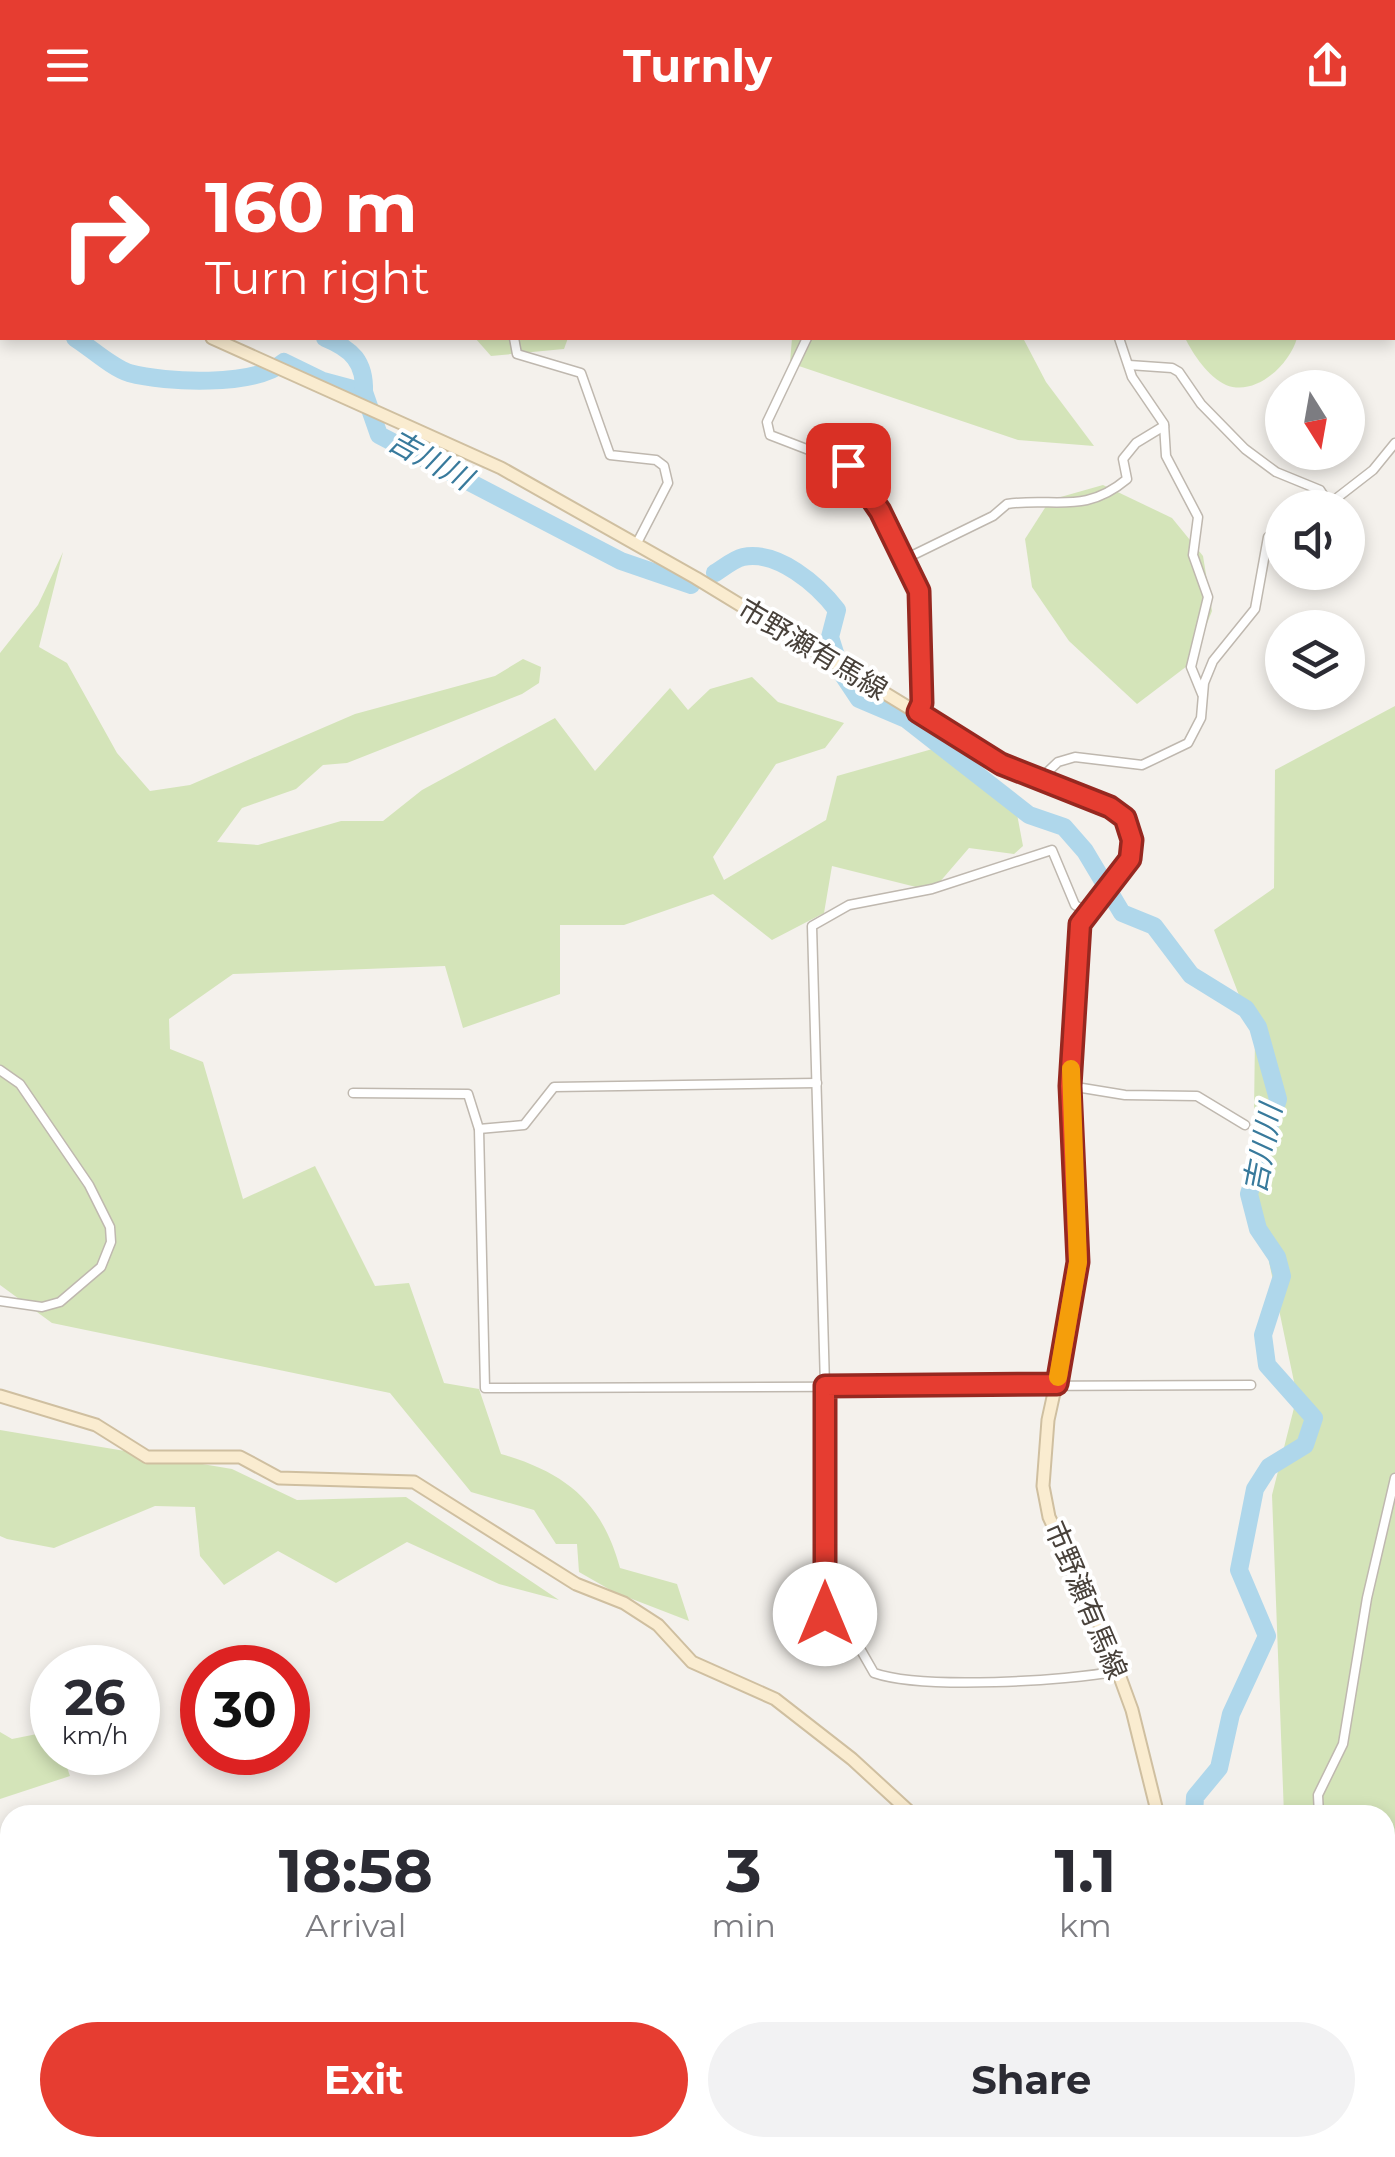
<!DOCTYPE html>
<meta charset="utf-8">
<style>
body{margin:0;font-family:Montserrat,"Noto Sans JP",sans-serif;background:#f2f2f3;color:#2b2b33;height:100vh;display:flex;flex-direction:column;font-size:38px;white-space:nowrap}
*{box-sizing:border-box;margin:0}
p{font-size:32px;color:#7c7c81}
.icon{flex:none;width:55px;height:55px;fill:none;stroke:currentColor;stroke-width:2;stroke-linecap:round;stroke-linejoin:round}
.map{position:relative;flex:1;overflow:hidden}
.side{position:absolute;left:0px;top:1675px;width:1395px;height:352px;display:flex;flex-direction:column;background:#fff;border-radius:30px 30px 0 0;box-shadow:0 5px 15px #0003}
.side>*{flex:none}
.top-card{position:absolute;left:0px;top:0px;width:1395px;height:210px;box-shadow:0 5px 15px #0003;background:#e63d31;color:#fff;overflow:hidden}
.needle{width:65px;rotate:169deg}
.buttons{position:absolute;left:1265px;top:240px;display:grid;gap:20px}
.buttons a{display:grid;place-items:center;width:100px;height:100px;border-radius:50%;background:#fff;box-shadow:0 5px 15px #0003;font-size:50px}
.speed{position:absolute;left:30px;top:1515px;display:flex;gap:20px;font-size:50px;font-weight:700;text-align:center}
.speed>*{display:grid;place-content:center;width:130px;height:130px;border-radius:50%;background:#fff;box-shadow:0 5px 15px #0003;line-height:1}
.speed small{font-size:25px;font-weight:400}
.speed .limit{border:15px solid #d22;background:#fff;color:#111}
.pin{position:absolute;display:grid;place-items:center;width:85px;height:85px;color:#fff;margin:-42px;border-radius:20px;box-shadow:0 5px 15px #0006}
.me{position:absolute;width:110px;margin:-55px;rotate:0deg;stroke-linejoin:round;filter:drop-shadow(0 0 8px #0008)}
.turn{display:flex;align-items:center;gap:35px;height:210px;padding:0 40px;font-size:45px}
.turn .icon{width:130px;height:130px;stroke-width:2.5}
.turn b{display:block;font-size:70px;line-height:85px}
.eta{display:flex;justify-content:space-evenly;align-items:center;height:170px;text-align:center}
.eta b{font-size:60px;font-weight:700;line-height:70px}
.action{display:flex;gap:20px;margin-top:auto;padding:20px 40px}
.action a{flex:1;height:115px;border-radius:60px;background:#e63d31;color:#fff;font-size:40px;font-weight:700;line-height:115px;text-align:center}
.action a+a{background:#f2f2f3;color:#2b2b33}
header{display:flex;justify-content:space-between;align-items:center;height:130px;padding:0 40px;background:#e63d31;color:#fff;font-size:45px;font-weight:700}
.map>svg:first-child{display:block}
.green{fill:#d4e4b9}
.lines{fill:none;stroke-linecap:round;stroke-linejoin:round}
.river{stroke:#afd7eb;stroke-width:18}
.street-casing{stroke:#bfb8af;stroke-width:11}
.secondary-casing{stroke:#cfbfa0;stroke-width:15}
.street{stroke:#fff;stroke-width:8}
.secondary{stroke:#faecd0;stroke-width:11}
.route-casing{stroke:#962820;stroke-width:25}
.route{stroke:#e63d31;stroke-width:18}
.slow{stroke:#f59e0b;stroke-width:18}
.labels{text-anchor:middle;stroke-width:8;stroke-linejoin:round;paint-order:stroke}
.street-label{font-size:28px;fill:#48413a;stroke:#fff}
.water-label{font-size:30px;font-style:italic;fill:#387a9c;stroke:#fff}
</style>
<header><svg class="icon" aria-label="menu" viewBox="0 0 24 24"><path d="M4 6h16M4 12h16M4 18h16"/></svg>Turnly<svg class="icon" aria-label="share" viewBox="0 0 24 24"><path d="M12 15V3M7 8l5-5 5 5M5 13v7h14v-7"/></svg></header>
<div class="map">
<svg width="1395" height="2027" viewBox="0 0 1395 2027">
<rect width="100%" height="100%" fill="#f4f1ec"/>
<g class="green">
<path d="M260 0H837L838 2H259Z"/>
<path d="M475 208H568L564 219 491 226Z"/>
<path d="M792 208H1023L1046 252 1094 316 1018 310 790 233Z"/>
<path d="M1185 208H1297C1290 234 1256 267 1226 255 1208 247 1193 224 1185 208Z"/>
<path d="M1103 355 1172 388 1203 426 1212 481 1191 533 1137 574 1069 511 1032 457 1025 409 1050 370Z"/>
<path d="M63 422 39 517 67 533 117 623 150 661 190 655 355 584 495 546 523 529 541 537 539 553 522 564 347 633 323 635 296 659 242 678 217 712 258 715 341 691H383L422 660 555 588 595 641 670 558 688 580 710 559 752 547 778 572 844 593 825 618 776 634 713 727 724 750 826 690 837 646 943 616 962 622 1014 668 1023 716 1014 724 969 718 932 761 832 736 824 783 772 810 713 764 624 795H560V864L463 898 445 836 233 844 169 889 170 919 203 932 243 1069 315 1036 375 1156 409 1153 444 1253 479 1259 501 1324C566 1343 602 1372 620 1438L677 1454 689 1491 614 1462 579 1442 577 1414H556L534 1380 471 1362 390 1263 52 1193 0 1155V523L38 475Z"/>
<path d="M1395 576V1971L1385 1960V1685H1284L1272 1365 1297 1266 1253 1055 1255 907 1214 800 1274 758 1275 640Z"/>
<path d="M0 1300 232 1339 297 1370 406 1367 559 1470 499 1454 407 1412 336 1453 278 1421 224 1455 200 1426 195 1377 155 1376 54 1418 7 1409 0 1406Z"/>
<path d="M52 1601V1622L62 1623 70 1646 0 1669V1602L12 1609Z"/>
<path d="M0 1751 10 1782V2018H149L142 2027H0Z"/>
<path d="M227 2018H574L580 2027H233Z"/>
</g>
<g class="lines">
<g class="river">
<path d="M252 2V0"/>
<path d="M0 152 2 154"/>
<path d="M75 208C91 218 111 237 129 243 166 253 254 257 284 232L323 251 364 262 379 305 621 431 691 455"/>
<path d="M325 208C352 219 365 232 364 262"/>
<path d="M715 443C723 438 734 429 743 427 778 420 818 455 837 480L830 507 836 526"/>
<path d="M843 545 859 569 906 589 1029 685 1064 697 1085 721 1122 783 1154 796 1191 845 1246 879 1258 897 1278 969 1249 1064 1258 1099 1277 1127 1282 1146 1263 1205 1267 1235 1314 1288 1305 1315 1269 1337 1255 1359 1239 1440 1267 1506 1231 1584 1219 1638 1195 1667 1194 1685"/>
<path d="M1337 2018 1344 2027"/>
</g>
<defs>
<g id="street">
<path d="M758 0 760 2"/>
<path d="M779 0 781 2"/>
<path d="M880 0V2"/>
<path d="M1158 0 1159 2"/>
<path d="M645 2 646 0"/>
<path d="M514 208 517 224 581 243 610 325 656 330 664 336 668 353 637 413"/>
<path d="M807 208 767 292 770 305 848 335 880 381 919 461 922 573 918 583"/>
<path d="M1119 208 1132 247 1164 294 1166 326 1198 387 1193 425 1208 467 1191 537 1202 564"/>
<path d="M1129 235 1172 238 1179 242 1201 274 1245 319 1276 342 1320 360 1330 375"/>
<path d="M1324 378 1373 340 1395 313"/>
<path d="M905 429 993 386 1007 374C1055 367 1084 385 1127 349L1123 329 1136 313 1164 296"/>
<path d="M1040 649 1058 632 1075 627 1142 635 1188 613 1201 588 1204 553 1213 531 1255 479 1268 407 1282 396"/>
<path d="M1087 782 1075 775 1052 720 932 759 849 775 812 796 825 1256V1484L830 1501 858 1515 874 1543C923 1560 1066 1551 1118 1541"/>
<path d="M0 940 20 954 89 1055 110 1097 111 1112 101 1137 60 1172 42 1177 0 1171"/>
<path d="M1070 956 1125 965 1197 966 1245 995"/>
<path d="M353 963 468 964 479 999 485 1258 1251 1255"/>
<path d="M479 999 524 995 554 957 817 953"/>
<path d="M1319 1685 1318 1665 1343 1614 1367 1468 1395 1348"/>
<path d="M822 2018 824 2027"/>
<path d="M1155 2027 1159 2018"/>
</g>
<g id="secondary">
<path d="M0 112 2 113"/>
<path d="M212 208 501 338 696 448 1001 634 1110 677 1125 688 1132 710 1130 729 1119 746 1089 777 1081 794 1070 960 1077 1158 1048 1290 1043 1356 1049 1387 1105 1506 1132 1580 1158 1685"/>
<path d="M0 1266 96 1295 147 1327H240L279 1348 414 1352 576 1454 624 1473 658 1495 692 1532 775 1569 852 1629 913 1685"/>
<path d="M1227 2018 1229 2027"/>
</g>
</defs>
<use href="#street" class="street-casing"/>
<use href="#secondary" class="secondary-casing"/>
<use href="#street" class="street"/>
<use href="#secondary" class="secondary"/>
</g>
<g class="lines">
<defs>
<path id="route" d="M825 1484V1256L1057 1254 1078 1132 1070 956 1080 794 1130 729 1132 710 1125 688 1110 677 1001 634 918 582 922 573 919 461 880 381 848 335"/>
</defs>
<use href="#route" class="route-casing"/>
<use href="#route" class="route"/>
<path class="slow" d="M1058 1247 1078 1132 1071 939"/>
</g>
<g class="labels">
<g class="street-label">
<text transform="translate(813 519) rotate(31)" y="10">市野瀬有馬線</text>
<text transform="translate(1086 1470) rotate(67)" y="10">市野瀬有馬線</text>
</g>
<g class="water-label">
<text transform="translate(430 330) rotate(29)" y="10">吉川川</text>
<text transform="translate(1263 1019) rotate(-79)" y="10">吉川川</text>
</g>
</g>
</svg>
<div class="buttons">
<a><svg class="needle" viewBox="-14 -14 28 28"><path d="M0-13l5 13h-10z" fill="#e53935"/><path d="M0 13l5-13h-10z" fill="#7c7c81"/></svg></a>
<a><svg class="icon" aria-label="sound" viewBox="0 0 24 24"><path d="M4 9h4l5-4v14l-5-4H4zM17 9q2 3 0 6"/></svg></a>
<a><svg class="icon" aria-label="layers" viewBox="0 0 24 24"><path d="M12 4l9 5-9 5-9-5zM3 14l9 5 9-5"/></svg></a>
</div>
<div class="speed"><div>26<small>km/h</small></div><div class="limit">30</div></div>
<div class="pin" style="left:848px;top:335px;background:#d93025"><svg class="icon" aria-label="arrive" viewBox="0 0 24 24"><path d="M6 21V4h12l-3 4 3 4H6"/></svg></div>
<svg class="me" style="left:825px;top:1484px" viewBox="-20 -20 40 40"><circle r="19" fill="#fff"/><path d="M0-13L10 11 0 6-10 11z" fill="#e63d31"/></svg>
<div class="top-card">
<div class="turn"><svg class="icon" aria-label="right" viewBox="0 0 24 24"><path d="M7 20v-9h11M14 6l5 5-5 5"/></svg><div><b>160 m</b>Turn right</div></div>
</div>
<section class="side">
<div class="eta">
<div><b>18:58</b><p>Arrival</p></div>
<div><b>3</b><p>min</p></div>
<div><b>1.1</b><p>km</p></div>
</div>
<div class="action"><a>Exit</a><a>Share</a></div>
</section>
</div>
